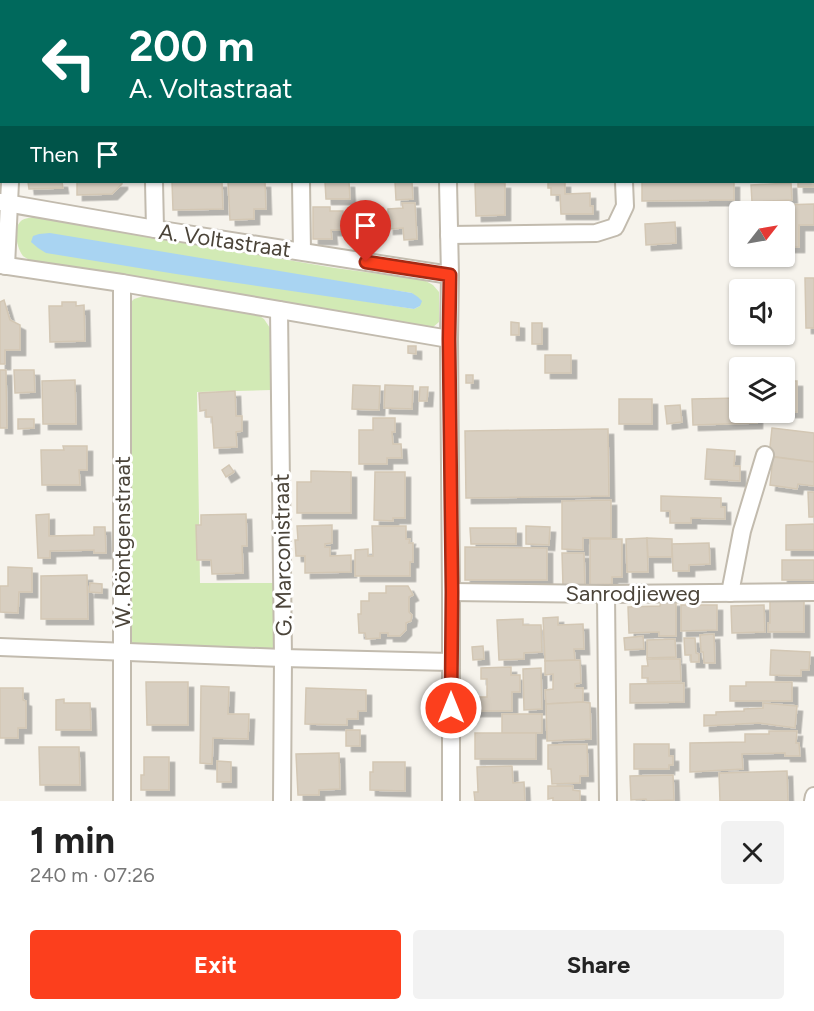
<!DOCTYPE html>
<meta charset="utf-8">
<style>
body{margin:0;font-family:Figtree,sans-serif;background:#f2f2f2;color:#222;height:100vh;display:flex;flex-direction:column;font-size:22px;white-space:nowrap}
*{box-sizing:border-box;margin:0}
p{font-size:20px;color:#767676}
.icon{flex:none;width:33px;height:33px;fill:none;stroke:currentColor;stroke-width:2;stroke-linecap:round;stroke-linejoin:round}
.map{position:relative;height:801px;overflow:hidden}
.details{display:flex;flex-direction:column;background:#fff;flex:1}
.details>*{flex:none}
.top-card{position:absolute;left:0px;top:0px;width:814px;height:183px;box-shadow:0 2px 4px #0004;background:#00695c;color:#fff;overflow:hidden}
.needle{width:39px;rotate:59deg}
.controls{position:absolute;left:729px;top:201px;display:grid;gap:12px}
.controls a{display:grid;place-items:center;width:66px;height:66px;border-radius:6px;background:#fff;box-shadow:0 2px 4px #0004;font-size:30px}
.pin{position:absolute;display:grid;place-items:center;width:51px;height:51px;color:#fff;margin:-62px -26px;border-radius:50% 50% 50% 0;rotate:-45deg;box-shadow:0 0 6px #0007}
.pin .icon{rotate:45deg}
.me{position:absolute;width:66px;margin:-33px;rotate:0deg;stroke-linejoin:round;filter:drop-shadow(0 0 4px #0008)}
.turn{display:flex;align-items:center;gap:21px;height:126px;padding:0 30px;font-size:27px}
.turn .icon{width:78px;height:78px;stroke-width:2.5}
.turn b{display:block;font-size:42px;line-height:51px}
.then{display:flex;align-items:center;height:57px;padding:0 30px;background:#0003;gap:12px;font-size:22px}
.round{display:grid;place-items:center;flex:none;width:63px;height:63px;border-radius:6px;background:#f2f2f2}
.headline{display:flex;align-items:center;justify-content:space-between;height:102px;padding:0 30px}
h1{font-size:36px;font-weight:700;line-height:45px}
.action{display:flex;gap:12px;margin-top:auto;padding:12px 30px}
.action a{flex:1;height:69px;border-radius:6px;background:#fc3f1d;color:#fff;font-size:24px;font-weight:700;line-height:69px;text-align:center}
.action a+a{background:#f2f2f2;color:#222}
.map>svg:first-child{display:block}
.green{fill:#d2eab5;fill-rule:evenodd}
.water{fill:#a9d4f2}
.building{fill:#d8cfc1;stroke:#d3c7b4;stroke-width:1.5;filter:url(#shadow)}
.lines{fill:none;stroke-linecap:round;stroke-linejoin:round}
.minor-casing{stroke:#c2bbae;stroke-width:20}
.minor{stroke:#fff;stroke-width:16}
.route-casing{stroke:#a42913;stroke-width:15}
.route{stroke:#fc3f1d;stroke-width:10}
.labels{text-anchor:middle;stroke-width:6;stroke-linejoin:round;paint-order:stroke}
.street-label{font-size:22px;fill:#4b4439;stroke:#fff}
</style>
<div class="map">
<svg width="814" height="801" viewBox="0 0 814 801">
<defs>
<filter id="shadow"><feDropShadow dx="5.5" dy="5.5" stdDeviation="0" flood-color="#0004"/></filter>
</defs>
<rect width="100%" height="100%" fill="#f6f3ec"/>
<g class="green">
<path d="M0 0 1 183 0 185Z"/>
<path d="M34 217 335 268 424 280 433 285 439 292V322L432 328 331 313 31 261C30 260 24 257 23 256 17 249 13 229 20 222 23 218 29 218 34 217ZM334 281 412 293 420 306 414 309 333 296Z"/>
<path d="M147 295 257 314 264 319 270 328 271 390 197 392 200 583H274V641L273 649 268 652 138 647 130 643 127 636 129 304 134 299Z"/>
</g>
<path class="water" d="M50 233 412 293 418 297 422 301 420 306 414 309 176 274 46 253 38 248 31 242 33 236 39 234Z"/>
<g class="building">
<rect x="76" y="0" width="48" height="2"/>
<path d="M318 0H350L351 2H318Z"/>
<rect x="369" y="0" width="46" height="2"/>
<rect x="463" y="0" width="68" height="2"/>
<rect x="541" y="0" width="52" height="2"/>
<path d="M650 0H690L691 2H650Z"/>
<rect x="762" y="0" width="33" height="2"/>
<rect x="813" y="30" width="1" height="39"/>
<path d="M813 116H814L813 157Z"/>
<path d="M813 167 814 187H798V182H813Z"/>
<path d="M28 182H62L63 188 29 189Z"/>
<path d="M77 182H122V184L112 194 77 195Z"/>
<path d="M172 182H222L223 209 173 210Z"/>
<path d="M228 182H265L266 209H254V219L230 220Z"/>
<path d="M325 182H349L350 199H326Z"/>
<path d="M395 182H412L413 199 396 200Z"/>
<path d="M548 182H565V194L590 193V206H593V214H561L560 195H551V188H548Z"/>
<path d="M642 182H734V200L642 201Z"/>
<path d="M475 183H505V215L476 216Z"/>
<path d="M791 183 792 200 752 202 751 185Z"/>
<path d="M402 203H415L417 239 404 240 403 228 388 229V209L403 208Z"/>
<path d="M814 204V225H799V247H784V212H781V205Z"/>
<path d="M313 207H330V211H343L344 230H331L332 239H313Z"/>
<path d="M675 222 676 243 646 245 645 224Z"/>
<path d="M805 278H814V328H806Z"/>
<path d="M4 300 10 320 20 325V350H5V364H0V302Z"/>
<path d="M62 302H76V306L84 305 85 341 50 342 49 306H62Z"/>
<path d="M511 322 519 323V335H511Z"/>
<rect x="532" y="323" width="10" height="21"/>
<path d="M408 346H416V354L408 353Z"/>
<rect x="545" y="355" width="26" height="18"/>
<path d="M0 370H6L7 428H0Z"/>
<path d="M14 370H34L35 392 15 393Z"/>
<rect x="466" y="375" width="7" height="8"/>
<path d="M75 380 76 424H43L42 381Z"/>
<rect x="784" y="381" width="13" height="31"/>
<path d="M353 385 380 386 379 410 352 409Z"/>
<path d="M385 385 413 386 412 409 384 408Z"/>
<path d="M420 387H428L427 401H419Z"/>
<path d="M235 391 236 416H242V431L236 432 237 447 214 448 212 417H206V410L200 411 199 393Z"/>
<path d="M740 398V412H757V423L693 425 692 399Z"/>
<rect x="619" y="399" width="33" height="25"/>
<path d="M680 405 682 422 667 424 665 406Z"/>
<path d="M373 418H395V432H392L393 444H401L402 458H387V464H359V430H373Z"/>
<path d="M18 419H34V428L18 429Z"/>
<path d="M772 428 814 433V462L769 456Z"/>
<path d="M608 429 609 496 466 498 465 431Z"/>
<path d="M63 446H87V470H79L80 485H42L41 450H64Z"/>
<path d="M707 449 735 451 734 466H740V481L705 479Z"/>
<path d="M773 457 814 462V486L798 484 797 489 770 485Z"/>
<path d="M229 465 234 472 226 477 222 470Z"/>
<path d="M311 471 351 472V513H297V482H311Z"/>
<path d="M375 472H405V518H393V521L374 520Z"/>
<path d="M808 492H814V517H809Z"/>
<path d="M661 496 721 498V507H725V519L691 518V523H670V511H661Z"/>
<path d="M611 500V538H583V550L562 549V501Z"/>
<path d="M49 514V536L94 535V527H105L106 553H94V550L50 551V558H38L36 515Z"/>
<path d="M246 514 247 546H242L243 573 212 574 211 560H197L196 525H201V515Z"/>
<path d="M814 524V550H786V525Z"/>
<path d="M332 525V543L325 544V547H330V556L351 555V572L305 573V556H296L295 540H298L297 526Z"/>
<path d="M372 526H406V539H410L409 543H413V562H410V576H355V550L368 549V556H373Z"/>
<path d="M526 526 550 527 549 545 526 544Z"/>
<path d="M470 528H516V544H471Z"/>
<path d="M647 538 648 572H627L626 539Z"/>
<path d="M647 538 672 539V557H648Z"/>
<path d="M590 539H622V577H612V584L590 585Z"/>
<path d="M709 543 710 564 689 565V571H673L672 544Z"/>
<path d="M465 547 547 548V580H465Z"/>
<path d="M562 553H584L585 586H563Z"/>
<rect x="782" y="560" width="32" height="20"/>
<path d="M8 567 32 568V592H19L18 613 0 612V586H8Z"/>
<path d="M87 575 88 619H41V576Z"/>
<path d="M90 583 102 584V593L89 592Z"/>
<path d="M386 586H408L413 595 409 597V612L412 615 411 621 406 623V630L400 636H388V633H380V638L366 639 365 633H359L358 614H361V601H369V593H386Z"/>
<path d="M770 600H804V632H768V623H770Z"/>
<path d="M661 601H676V636H659V632L629 633 628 607 660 606Z"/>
<path d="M681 605H717V630L681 631Z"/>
<path d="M764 605 765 632 732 633 731 606Z"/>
<path d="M558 617V625L583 624 584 649H574L575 660 545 661 543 618Z"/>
<path d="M523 619V625H541L542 652 524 653V659L499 660 497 620Z"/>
<path d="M714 634 715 663H704L703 652H701L700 635Z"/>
<path d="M643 636 644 649 625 650 624 638Z"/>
<path d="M684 638H695L696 653 699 654V662H691V655H685Z"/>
<path d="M675 639 676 657 647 658V640Z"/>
<path d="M483 646 484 659 473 660 472 647Z"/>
<path d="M771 650 810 652 809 670H801V676L770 675Z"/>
<path d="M647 659H680L681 681 648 682V678H642V666H648Z"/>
<path d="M580 660 581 683 575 684V688H583V702L546 704 545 690 553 689V674L545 675V661Z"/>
<path d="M511 667V675H520V692H512V711H471V697H487V679H481V668Z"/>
<path d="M541 668 542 709 524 710 523 669Z"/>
<path d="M146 682H188V725H147Z"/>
<path d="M746 682H792V701H730V686H746Z"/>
<path d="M684 683V702L630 703V684Z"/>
<path d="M201 686 229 687 228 714H249L248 739 213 738 212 764 200 763Z"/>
<path d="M0 688H23V700L26 701V728H18V738H0Z"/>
<path d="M306 688 366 690V711H358V719H347V725L305 724Z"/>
<path d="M64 699V703H90L91 730H56V700Z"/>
<path d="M583 702 590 703 591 739 547 741 546 704Z"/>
<path d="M763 703 797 706 795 728 759 723 704 726V715H716V712L744 711V709L763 708Z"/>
<rect x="502" y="714" width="40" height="19"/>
<rect x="346" y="730" width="14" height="16"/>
<path d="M769 731H797L796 743H799L800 756H785V753L742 754 743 769 690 772V743L745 742V734H769Z"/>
<rect x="475" y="733" width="61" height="26"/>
<path d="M587 744 588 776H580V783L552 784 551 769H548V745Z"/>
<path d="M634 744H669V756H673V765H669V769H634Z"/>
<path d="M39 747H79L80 785H40Z"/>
<path d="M339 753 340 789 319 790V795H298L296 754Z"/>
<path d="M144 757H169V790H141V775H144Z"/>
<path d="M217 761 231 762V782H217Z"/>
<path d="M373 762H405V791L370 790V772H373Z"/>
<path d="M512 766 513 783 524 782 525 801H475L474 792H478L477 767Z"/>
<path d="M787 771 788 801H720L719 773Z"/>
<path d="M673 775 674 800 647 801 646 799 631 800 630 776Z"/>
<path d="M548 786H573V790L580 791V801H553V798L548 799Z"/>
</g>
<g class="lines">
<defs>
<g id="minor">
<path d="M9 0V2"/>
<path d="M152 0V2"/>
<path d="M299 0V2"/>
<path d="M447 0V2"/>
<path d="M622 0V2"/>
<path d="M154 182 155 229"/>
<path d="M301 182 302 251"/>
<path d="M448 182 450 275 449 339 451 592V801"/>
<path d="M0 202 155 229 450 275"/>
<path d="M449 235 596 233 615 227 625 206 624 182"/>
<path d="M0 265 122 283 449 339"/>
<path d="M6 266 10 182"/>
<path d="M122 283V801"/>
<path d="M279 310 283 658 282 801"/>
<path d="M451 592 606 594 814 592"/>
<path d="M730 593 742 531 765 455"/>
<path d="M606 594 608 801"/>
<path d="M0 647 283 658 451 662"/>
<path d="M813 801 814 796"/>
</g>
</defs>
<use href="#minor" class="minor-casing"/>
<use href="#minor" class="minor"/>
</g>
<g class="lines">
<defs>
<path id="route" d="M366 262 450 275 449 339 452 592 451 708"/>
</defs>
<use href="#route" class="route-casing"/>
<use href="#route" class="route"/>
</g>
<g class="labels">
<g class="street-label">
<text transform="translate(225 240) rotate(8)" y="8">A. Voltastraat</text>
<text transform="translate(122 542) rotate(-90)" y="8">W. Röntgenstraat</text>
<text transform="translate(282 555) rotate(-91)" y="8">G. Marconistraat</text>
<text x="633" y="601">Sanrodjieweg</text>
</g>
</g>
</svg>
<div class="controls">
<a><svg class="needle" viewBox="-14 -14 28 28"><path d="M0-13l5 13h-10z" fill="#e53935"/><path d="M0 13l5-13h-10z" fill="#767676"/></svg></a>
<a><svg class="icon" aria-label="sound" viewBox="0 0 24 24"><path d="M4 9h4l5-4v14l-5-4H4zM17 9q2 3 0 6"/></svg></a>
<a><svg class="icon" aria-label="layers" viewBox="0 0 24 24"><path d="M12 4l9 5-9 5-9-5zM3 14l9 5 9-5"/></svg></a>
</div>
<div class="pin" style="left:366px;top:262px;background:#d93025"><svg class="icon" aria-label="arrive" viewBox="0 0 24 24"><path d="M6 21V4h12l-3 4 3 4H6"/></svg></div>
<svg class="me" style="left:451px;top:708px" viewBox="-20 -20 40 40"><circle r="17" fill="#fc3f1d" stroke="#fff" stroke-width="3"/><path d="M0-11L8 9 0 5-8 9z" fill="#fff"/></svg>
<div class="top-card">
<div class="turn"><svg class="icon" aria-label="left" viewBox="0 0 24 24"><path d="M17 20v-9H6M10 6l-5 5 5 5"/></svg><div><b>200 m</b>A. Voltastraat</div></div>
<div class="then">Then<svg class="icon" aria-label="arrive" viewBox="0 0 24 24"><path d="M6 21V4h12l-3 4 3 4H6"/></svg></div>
</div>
</div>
<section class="details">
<div class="headline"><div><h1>1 min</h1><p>240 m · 07:26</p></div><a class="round"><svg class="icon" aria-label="close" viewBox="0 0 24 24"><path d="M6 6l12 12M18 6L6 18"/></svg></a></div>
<div class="action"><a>Exit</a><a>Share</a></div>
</section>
